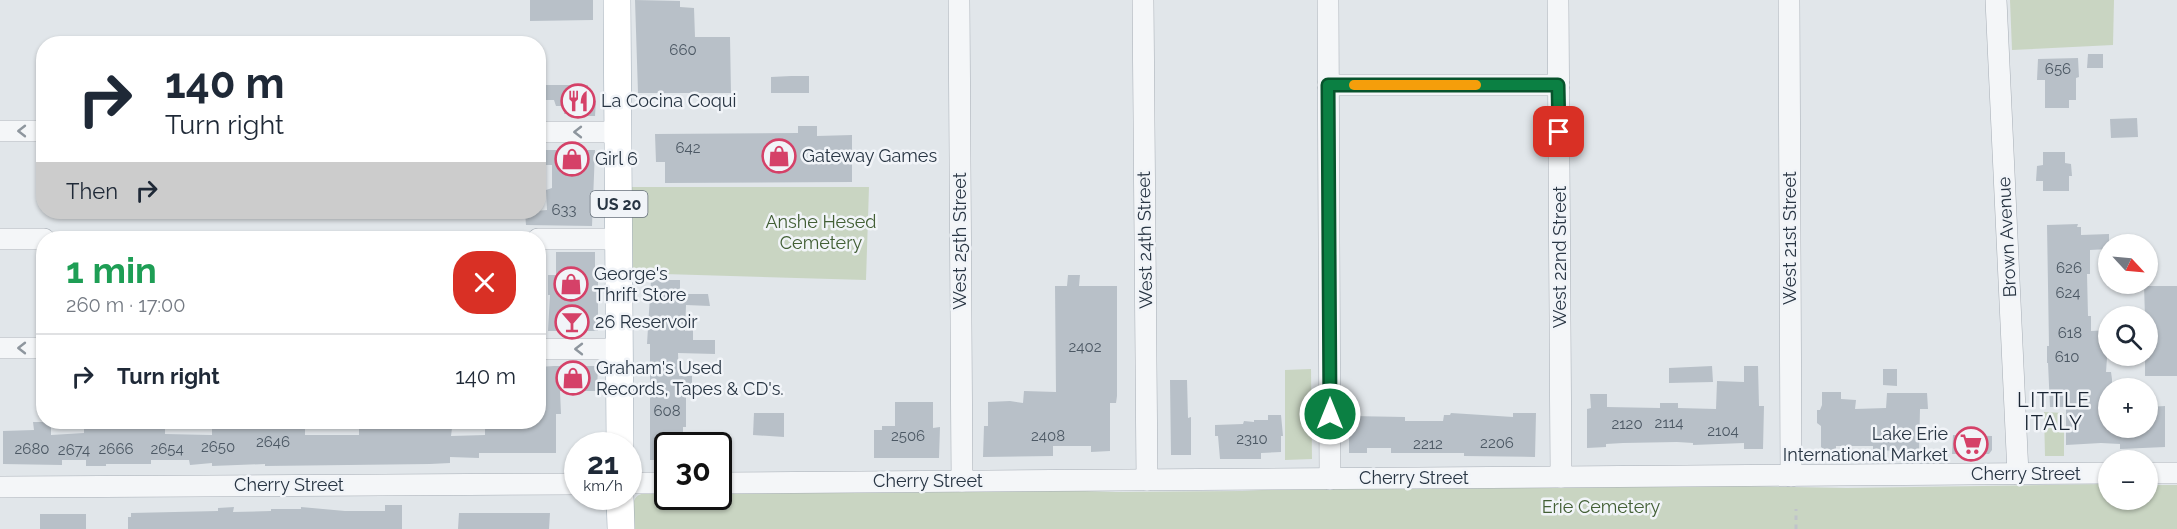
<!DOCTYPE html>
<meta charset="utf-8">
<style>
body{margin:0;font-family:Raleway,sans-serif;background:#f6f6f7;color:#1f2937;height:100vh;display:flex;flex-direction:column;font-size:22px;white-space:nowrap}
*{box-sizing:border-box;margin:0}
p{font-size:20px;color:#747a83}
.icon{flex:none;width:33px;height:33px;fill:none;stroke:currentColor;stroke-width:2;stroke-linecap:round;stroke-linejoin:round}
.map{position:relative;flex:1;overflow:hidden}
.sheet{position:absolute;left:36px;top:231px;width:510px;height:198px;display:flex;flex-direction:column;background:#fff;border-radius:24px;box-shadow:0 2px 4px #0004}
.sheet>*{flex:none}
.guide{position:absolute;left:36px;top:36px;width:510px;height:183px;border-radius:24px;box-shadow:0 2px 4px #0004;background:#fff;color:#1f2937;overflow:hidden}
.needle{width:39px;rotate:116deg}
.buttons{position:absolute;left:2098px;top:234px;display:grid;gap:12px}
.buttons a{display:grid;place-items:center;width:60px;height:60px;border-radius:50%;background:#fff;box-shadow:0 2px 4px #0004;font-size:30px}
.speed{position:absolute;left:564px;top:432px;display:flex;gap:12px;font-size:30px;font-weight:700;text-align:center}
.speed>*{display:grid;place-content:center;width:78px;height:78px;border-radius:50%;background:#fff;box-shadow:0 2px 4px #0004;line-height:1}
.speed small{font-size:15px;font-weight:400}
.speed .limit{border:3px solid #111;border-radius:9px;background:#fff;color:#111}
.pin{position:absolute;display:grid;place-items:center;width:51px;height:51px;color:#fff;margin:-26px;border-radius:12px;box-shadow:0 3px 9px #0006}
.me{position:absolute;width:66px;margin:-33px;rotate:0deg;stroke-linejoin:round;filter:drop-shadow(0 0 4px #0008)}
.turn{display:flex;align-items:center;gap:21px;height:126px;padding:0 30px;font-size:27px}
.turn .icon{width:78px;height:78px;stroke-width:2.5}
.turn b{display:block;font-size:42px;line-height:51px}
.then{display:flex;align-items:center;height:57px;padding:0 30px;background:#0003;gap:12px;font-size:22px}
.round{display:grid;place-items:center;flex:none;width:63px;height:63px;border-radius:24px;background:#f6f6f7}
.overview{display:flex;align-items:center;justify-content:space-between;height:102px;padding:0 30px}
h1{font-size:36px;font-weight:700;line-height:45px;color:#1e9e55}
ul{padding:0;list-style:none}
li{display:flex;align-items:center;gap:18px;height:84px;padding:0 30px;border-top:2px solid #e0e1e3}
li div{flex:1}
li b{display:block;font-size:22px}
li em{font-style:normal}
.map>svg:first-child{display:block}
.green{fill:#c9d5c2}
.building{fill:#b8c0c8}
.lines{fill:none;stroke-linecap:round;stroke-linejoin:round}
.minor-casing{stroke:#a6adb5;stroke-width:22}
.major-casing{stroke:#a0acb7;stroke-width:28}
.path{stroke:#bfc4c9;stroke-width:3;stroke-dasharray:4.5 4.5;stroke-linecap:butt}
.minor{stroke:#f4f6f8;stroke-width:21}
.major{stroke:#fff;stroke-width:27}
.oneway{stroke:#8e969e}
.route-casing{stroke:#07532c;stroke-width:15}
.route{stroke:#0b8043;stroke-width:10}
.slow{stroke:#f59e0b;stroke-width:10}
.labels{text-anchor:middle;stroke-width:5;stroke-linejoin:round;paint-order:stroke}
.number-label{font-size:15px;fill:#4c5864}
.shield{fill:#f1f4f8;stroke:#646e79;stroke-width:1.5}
.shield-label{font-size:16px;font-weight:bold;fill:#283543}
.poi-label{font-size:18px;fill:#283543;stroke:#f1f4f8;text-anchor:start}
.park-label{font-size:18px;fill:#425f35;stroke:#f1f4f8}
.street-label{font-size:18px;fill:#283543;stroke:#f1f4f8}
.neighbourhood-label{font-size:20px;letter-spacing:1.5px;fill:#1b2634;stroke:#f1f4f8}
</style>
<div class="map">
<svg width="2177" height="529" viewBox="0 0 2177 529">
<rect width="100%" height="100%" fill="#e1e6ea"/>
<g class="green">
<path d="M2010 0H2114L2113 45 2012 50Z"/>
<path d="M631 187H869L866 280 631 273Z"/>
<path d="M1311 369 1312 459 1285 460V370Z"/>
<path d="M2044 412 2064 413V456H2045Z"/>
<path d="M1621 484 1847 488 2109 484V500H2148V485H2177V529H632C633 494 630 492 667 492L668 496H718L719 493 959 492 1022 489 1116 492 1242 491 1301 488Z"/>
</g>
<g class="building">
<path d="M530 0H593V20L530 21Z"/>
<path d="M635 0 680 1V7L694 8 695 37H730L731 93H638Z"/>
<path d="M2088 54H2103V68H2087Z"/>
<path d="M2078 58 2079 77 2076 78V100H2069V108H2045V80H2037L2038 59Z"/>
<path d="M791 76H809V93H771V77Z"/>
<path d="M538 85H588L586 99 596 101 595 116H569V114H564L565 106H556L554 100H538Z"/>
<path d="M2137 118 2138 137 2111 138 2110 119Z"/>
<path d="M798 126H817V136L852 135V182L665 183V162H656L655 134 798 133Z"/>
<path d="M545 150H595L592 226 526 225 525 212 547 210 546 190 552 188V165H546Z"/>
<path d="M2043 152H2065V163L2071 164 2072 176H2069V191H2043V181H2036L2037 166 2043 165Z"/>
<path d="M2078 224 2077 227H2081V235L2109 234V249L2090 250V274H2087L2088 316H2091V331L2109 330 2106 372H2111L2112 379V387H2109V428H2148V407L2165 406V447L2120 449V444L2101 443 2066 445V407H2050L2048 363H2047V346H2049L2047 225Z"/>
<path d="M556 252H595V275H598V331H548L550 295H548V275H556Z"/>
<path d="M1068 275H1080L1079 286H1117V396L1116 403H1110V451L1091 452V446H1053V456L983 457 984 426H988V402L1010 401 1023 403 1024 391 1056 392 1055 286H1067Z"/>
<path d="M651 280H680V294H708L710 306 686 305 685 331 693 330V340H715V354L678 353 679 376H692V394H686V427H683V437H679V446H668V460H650V344H647Z"/>
<path d="M2144 286H2177V376H2145V356H2148V316H2145Z"/>
<path d="M554 366H598L597 391H560L561 414H556V453H479V458L450 457V463L430 464 265 466V464L212 466V463L190 465 189 460H151V464H106V466H86V460H62V465L3 464V431L34 430 33 422H51V435L84 433V422H165V434L212 435V429H226V422H291V429H305V435H359V426H379V422H428V428H452L451 436 485 435V427L488 426 489 422H538V367Z"/>
<path d="M1712 366 1713 382 1669 383V368Z"/>
<path d="M1744 366H1758L1759 406H1764L1763 449H1744V443L1693 445V443L1677 442 1623 443 1606 444V447L1587 448V409L1591 408 1590 394H1607V407L1660 408V403H1678V408L1716 409 1717 381 1744 382Z"/>
<path d="M1883 369H1897V386L1883 385Z"/>
<path d="M1170 380H1187L1188 418 1191 417V455H1171Z"/>
<path d="M1822 392H1841V399L1856 400 1855 409 1886 408 1887 393H1927L1928 409H1920L1919 452 1873 450V446H1836V450H1825L1821 447V426L1817 423V410H1820L1822 405Z"/>
<path d="M895 402H933V428L940 427 939 458H874V430H882V426H895Z"/>
<path d="M754 413H784V437L753 435Z"/>
<path d="M1451 413 1513 417V413H1536L1535 457 1464 456V453H1391V448H1367V453H1349V419L1351 416 1405 417V421H1443L1444 415H1450Z"/>
<path d="M1268 415H1281L1283 436H1281V452L1261 453V459H1220L1218 436H1215V425L1243 424 1244 421 1254 422V420H1268Z"/>
<path d="M1953 435 1992 436V450L1989 454H1952Z"/>
<path d="M385 505H402V529H128V517H131V513L218 511V508L234 507 233 512 271 511V509H301V507L345 511H385Z"/>
<path d="M459 513H550L549 529H458Z"/>
<rect x="40" y="514" width="46" height="15"/>
</g>
<g class="lines">
<defs>
<g id="minor">
<path d="M959 0 962 481"/>
<path d="M1143 0 1147 480"/>
<path d="M1328 0 1330 479"/>
<path d="M1558 0 1561 477"/>
<path d="M1789 0 1791 476"/>
<path d="M1996 0 2018 474"/>
<path d="M1328 85H1559"/>
<path d="M0 131H44"/>
<path d="M538 132H618"/>
<path d="M0 239H44"/>
<path d="M538 239H619"/>
<path d="M0 348H44"/>
<path d="M538 349H620"/>
<path d="M2148 473H2177"/>
<path d="M628 483H668"/>
<path d="M718 483 2109 473"/>
<path d="M0 487 578 484"/>
</g>
<g id="major">
<path d="M617 0 620 446"/>
<path d="M620 496 621 529"/>
</g>
</defs>
<use href="#minor" class="minor-casing"/>
<use href="#major" class="major-casing"/>
<path class="path" d="M1796 529V509"/>
<use href="#minor" class="minor"/>
<use href="#major" class="major"/>
</g>
<defs><path id="oneway-chevron" d="M-2-3.5L2.5 0L-2 3.5" fill="none" stroke-width="1.6" stroke-linecap="round" stroke-linejoin="round" transform="scale(1.5)"/></defs>
<g class="oneway">
<use href="#oneway-chevron" transform="translate(22 131) rotate(-180)"/>
<use href="#oneway-chevron" transform="translate(578 132) rotate(-180)"/>
<use href="#oneway-chevron" transform="translate(22 348) rotate(-180)"/>
<use href="#oneway-chevron" transform="translate(579 349) rotate(-180)"/>
</g>
<g class="lines">
<defs>
<path id="route" d="M1330 414 1328 85H1558L1559 132"/>
</defs>
<use href="#route" class="route-casing"/>
<use href="#route" class="route"/>
<path class="slow" d="M1354 85H1476"/>
</g>
<defs>
<symbol id="restaurant-ring" viewBox="-11 -11 22 22"><circle r="9.5" fill="#f1f4f8" stroke="#d54168" stroke-width="1.5"/><path d="M-5-6h1v4h1v-4h1v4h1v-4h1v5L-1.5 .5V6h-2V.5L-5-1ZM5-6V6H3V1.5H1.5Q1.5-4 5-6Z" fill="#d54168"/></symbol>
<symbol id="shop-ring" viewBox="-11 -11 22 22"><circle r="9.5" fill="#f1f4f8" stroke="#d54168" stroke-width="1.5"/><path d="M-5-2.5h2.3a2.7 3.5 0 0 1 5.4 0H5L5.5 6h-11ZM-1.5-2.5h3a1.5 2.3 0 0 0-3 0Z" fill="#d54168"/></symbol>
<symbol id="bar-ring" viewBox="-11 -11 22 22"><circle r="9.5" fill="#f1f4f8" stroke="#d54168" stroke-width="1.5"/><path d="M-6-5H6L.8 .8V4.5H3.5V6h-7V4.5H-.8V.8Z" fill="#d54168"/></symbol>
<symbol id="supermarket-ring" viewBox="-11 -11 22 22"><circle r="9.5" fill="#f1f4f8" stroke="#d54168" stroke-width="1.5"/><path d="M-6-5.5h2.5l.6 2H6L4.5 2H-2.5L-4.4-4H-6ZM-1.5 3.2a1.3 1.3 0 1 0 .1 0ZM3 3.2a1.3 1.3 0 1 0 .1 0Z" fill="#d54168"/></symbol>
</defs>
<g fill-rule="evenodd">
<use href="#restaurant-ring" x="559" y="82" width="38" height="38"/>
<use href="#shop-ring" x="760" y="137" width="38" height="38"/>
<use href="#shop-ring" x="553" y="140" width="38" height="38"/>
<use href="#shop-ring" x="552" y="265" width="38" height="38"/>
<use href="#bar-ring" x="553" y="303" width="38" height="38"/>
<use href="#shop-ring" x="554" y="359" width="38" height="38"/>
<use href="#supermarket-ring" x="1952" y="425" width="38" height="38"/>
</g>
<g class="labels">
<g class="number-label">
<text x="683" y="55">660</text>
<text x="2058" y="74">656</text>
<text x="688" y="153">642</text>
<text x="564" y="215">633</text>
<text x="2069" y="273">626</text>
<text x="2068" y="298">624</text>
<text x="2070" y="338">618</text>
<text x="1085" y="352">2402</text>
<text x="2067" y="362">610</text>
<text x="667" y="416">608</text>
<text x="1669" y="428">2114</text>
<text x="1627" y="429">2120</text>
<text x="1723" y="436">2104</text>
<text x="908" y="441">2506</text>
<text x="1048" y="441">2408</text>
<text x="1252" y="444">2310</text>
<text x="273" y="447">2646</text>
<text x="1497" y="448">2206</text>
<text x="1428" y="449">2212</text>
<text x="218" y="452">2650</text>
<text x="32" y="454">2680</text>
<text x="116" y="454">2666</text>
<text x="167" y="454">2654</text>
<text x="74" y="455">2674</text>
</g>
<rect class="shield" x="590.5" y="191" width="57" height="26" rx="4.5"/>
<g class="shield-label">
<text x="619" y="210">US 20</text>
</g>
<g class="poi-label">
<text x="601" y="107">La Cocina Coqui</text>
<text x="802" y="162">Gateway Games</text>
<text x="595" y="165">Girl 6</text>
<text x="594" y="280">George's<tspan x="594" dy="21">Thrift Store</tspan></text>
<text x="595" y="328">26 Reservoir</text>
<text x="596" y="374">Graham's Used<tspan x="596" dy="21">Records, Tapes &amp; CD's.</tspan></text>
<text x="1948" y="440" text-anchor="end">Lake Erie<tspan x="1948" dy="21">International Market</tspan></text>
</g>
<g class="park-label">
<text x="821" y="228">Anshe Hesed<tspan x="821" dy="21">Cemetery</tspan></text>
<text x="1601" y="513">Erie Cemetery</text>
</g>
<g class="street-label">
<text transform="translate(2007 237) rotate(-93)" y="6">Brown Avenue</text>
<text transform="translate(1790 238) rotate(-90)" y="6">West 21st Street</text>
<text transform="translate(1145 240) rotate(-91)" y="6">West 24th Street</text>
<text transform="translate(960 241) rotate(-90)" y="6">West 25th Street</text>
<text transform="translate(1560 257) rotate(-90)" y="6">West 22nd Street</text>
<text x="2026" y="480">Cherry Street</text>
<text x="1414" y="484">Cherry Street</text>
<text x="928" y="487">Cherry Street</text>
<text x="289" y="491">Cherry Street</text>
</g>
<g class="neighbourhood-label">
<text x="2054" y="407">LITTLE<tspan x="2054" dy="23">ITALY</tspan></text>
</g>
</g>
</svg>
<div class="buttons">
<a><svg class="needle" viewBox="-14 -14 28 28"><path d="M0-13l5 13h-10z" fill="#e53935"/><path d="M0 13l5-13h-10z" fill="#747a83"/></svg></a>
<a><svg class="icon" aria-label="search" viewBox="0 0 24 24"><circle cx="10" cy="10" r="6"/><path d="M15 15l6 6"/></svg></a>
<a>+</a>
<a>−</a>
</div>
<div class="speed"><div>21<small>km/h</small></div><div class="limit">30</div></div>
<div class="pin" style="left:1559px;top:132px;background:#d93025"><svg class="icon" aria-label="arrive" viewBox="0 0 24 24"><path d="M6 21V4h12l-3 4 3 4H6"/></svg></div>
<svg class="me" style="left:1330px;top:414px" viewBox="-20 -20 40 40"><circle r="17" fill="#0b8043" stroke="#fff" stroke-width="3"/><path d="M0-11L8 9 0 5-8 9z" fill="#fff"/></svg>
<div class="guide">
<div class="turn"><svg class="icon" aria-label="right" viewBox="0 0 24 24"><path d="M7 20v-9h11M14 6l5 5-5 5"/></svg><div><b>140 m</b>Turn right</div></div>
<div class="then">Then<svg class="icon" aria-label="right" viewBox="0 0 24 24"><path d="M7 20v-9h11M14 6l5 5-5 5"/></svg></div>
</div>
<section class="sheet">
<div class="overview"><div><h1>1 min</h1><p>260 m · 17:00</p></div><a class="round" style="background:#d93025;color:#fff"><svg class="icon" aria-label="close" viewBox="0 0 24 24"><path d="M6 6l12 12M18 6L6 18"/></svg></a></div>
<ul>
<li><svg class="icon" aria-label="right" viewBox="0 0 24 24"><path d="M7 20v-9h11M14 6l5 5-5 5"/></svg><div><b>Turn right</b></div><em>140 m</em></li>
</ul>
</section>
</div>
